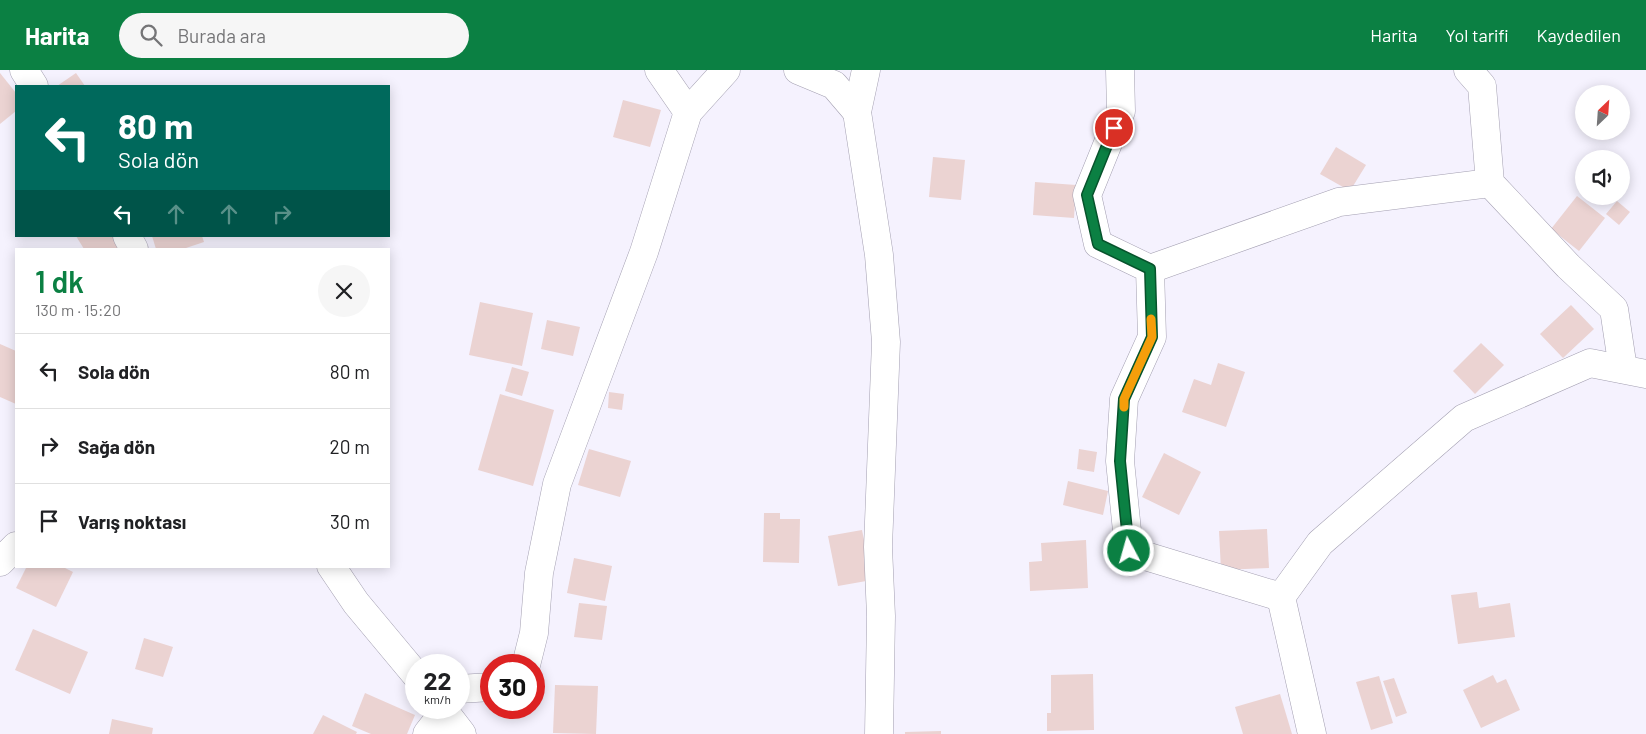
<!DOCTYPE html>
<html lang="tr">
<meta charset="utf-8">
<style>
body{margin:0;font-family:Barlow,sans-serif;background:#f6f6f6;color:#202124;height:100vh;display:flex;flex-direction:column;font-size:19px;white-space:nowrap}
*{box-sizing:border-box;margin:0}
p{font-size:16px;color:#757577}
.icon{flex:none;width:28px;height:28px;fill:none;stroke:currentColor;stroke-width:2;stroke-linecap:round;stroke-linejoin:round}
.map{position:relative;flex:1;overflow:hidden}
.panel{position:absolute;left:15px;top:178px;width:375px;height:320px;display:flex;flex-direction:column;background:#fff;border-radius:0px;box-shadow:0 2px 12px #0003}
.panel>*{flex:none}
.guide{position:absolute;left:15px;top:15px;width:375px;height:152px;border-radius:0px;box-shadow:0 2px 12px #0003;background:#00695c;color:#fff;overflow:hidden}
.needle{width:32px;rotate:25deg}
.buttons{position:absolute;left:1575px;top:15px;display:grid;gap:10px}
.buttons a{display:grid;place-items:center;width:55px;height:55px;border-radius:50%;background:#fff;box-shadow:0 2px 12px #0003;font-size:25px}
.speed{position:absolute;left:405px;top:584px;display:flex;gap:10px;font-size:25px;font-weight:700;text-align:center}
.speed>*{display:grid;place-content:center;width:65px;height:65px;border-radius:50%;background:#fff;box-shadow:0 2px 12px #0003;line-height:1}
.speed small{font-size:12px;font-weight:400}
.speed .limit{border:8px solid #d22;background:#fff;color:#111}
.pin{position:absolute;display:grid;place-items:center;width:42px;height:42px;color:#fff;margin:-21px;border:2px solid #fff;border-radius:50%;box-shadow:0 1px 5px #0007}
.me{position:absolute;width:55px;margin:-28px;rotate:354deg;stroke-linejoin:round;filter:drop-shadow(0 0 4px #0008)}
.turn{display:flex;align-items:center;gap:18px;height:105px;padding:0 20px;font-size:22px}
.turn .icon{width:65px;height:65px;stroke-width:2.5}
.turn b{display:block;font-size:35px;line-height:42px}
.lanes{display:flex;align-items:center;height:48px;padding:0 20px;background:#0003;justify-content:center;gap:25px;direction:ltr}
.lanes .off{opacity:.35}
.round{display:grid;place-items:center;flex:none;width:52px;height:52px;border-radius:26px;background:#f6f6f6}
.headline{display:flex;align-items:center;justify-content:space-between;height:85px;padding:0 20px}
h1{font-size:30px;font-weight:600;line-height:38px;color:#0b8043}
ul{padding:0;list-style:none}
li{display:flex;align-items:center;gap:15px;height:75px;padding:0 20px;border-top:1px solid #e0e0e0}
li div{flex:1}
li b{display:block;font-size:19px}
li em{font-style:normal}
header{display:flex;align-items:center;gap:30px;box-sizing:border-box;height:70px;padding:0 25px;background:#0b8043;color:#fff}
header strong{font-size:24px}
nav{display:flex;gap:28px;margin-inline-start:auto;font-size:18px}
.search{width:350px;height:45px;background:#f6f6f6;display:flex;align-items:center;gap:12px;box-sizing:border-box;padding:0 18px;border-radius:28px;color:#757577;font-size:19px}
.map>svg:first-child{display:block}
.building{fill:#ebd3d2}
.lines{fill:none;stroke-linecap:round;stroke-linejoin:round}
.minor-casing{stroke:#a39fb1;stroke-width:29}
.minor{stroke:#fff;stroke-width:28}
.route-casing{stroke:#07532c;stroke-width:12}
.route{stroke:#0b8043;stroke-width:9}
.slow{stroke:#f59e0b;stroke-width:9}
</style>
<header>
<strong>Harita</strong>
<div class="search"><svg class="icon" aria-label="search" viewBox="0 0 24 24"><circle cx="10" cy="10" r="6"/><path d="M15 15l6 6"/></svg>Burada ara</div>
<nav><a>Harita</a><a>Yol tarifi</a><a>Kaydedilen</a></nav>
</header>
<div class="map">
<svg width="1646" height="664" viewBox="0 0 1646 664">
<rect width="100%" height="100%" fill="#f5f2fe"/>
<g class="building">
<path d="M0 3 16 23V41L0 54Z"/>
<path d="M76 3 85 16H57Z"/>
<path d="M623 30 661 40 650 77 613 67Z"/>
<path d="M1336 77 1366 95 1350 121 1320 104Z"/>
<path d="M933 87 965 90 961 130 929 127Z"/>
<path d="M1035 112 1076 115 1074 148 1033 145Z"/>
<path d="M1577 126 1605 148 1579 181 1551 159Z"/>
<path d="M1617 131 1630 142 1619 155 1606 144Z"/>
<path d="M76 166H116L124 179H84Z"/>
<path d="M152 166H202L204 172 183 179H156Z"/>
<path d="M480 232 533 243 522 296 469 285Z"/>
<path d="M1571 235 1594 259 1563 288 1540 264Z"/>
<path d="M547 250 580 257 573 286 541 279Z"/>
<path d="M1481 273 1504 295 1475 324 1453 301Z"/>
<path d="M0 274 16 281V334L0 327Z"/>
<path d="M1218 293 1245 302 1226 357 1182 342 1194 309 1211 315Z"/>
<path d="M512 297 529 302 522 326 505 321Z"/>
<path d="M609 322 624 324 622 340 608 338Z"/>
<path d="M500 324 554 340 533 416 478 400Z"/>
<path d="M589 379 631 391 620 427 578 415Z"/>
<path d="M1079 379 1097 382 1094 402 1077 399Z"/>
<path d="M1164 383 1201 402 1179 445 1142 427Z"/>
<path d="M1068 411 1108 421 1103 445 1063 435Z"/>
<path d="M764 443H780V449H800L799 493 763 492Z"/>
<path d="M1267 459 1269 498 1221 500 1219 461Z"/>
<path d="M862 460 872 510 838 516 828 466Z"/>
<path d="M1086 470 1088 518 1030 521 1029 492 1042 491 1041 473Z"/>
<path d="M574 488 612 496 605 531 567 523Z"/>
<path d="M27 496H61L73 502 56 537 16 518Z"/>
<path d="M1477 522 1479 538 1510 533 1515 567 1458 574 1451 525Z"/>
<path d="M579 533 607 536 602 570 574 567Z"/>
<path d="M33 559 88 582 70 624 15 600Z"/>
<path d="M144 568 173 577 163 607 135 599Z"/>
<path d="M1093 604 1094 660 1047 661V643H1051V605Z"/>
<path d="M1493 605 1497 613 1506 609 1520 640 1481 658 1463 620Z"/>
<path d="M1379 606 1393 653 1371 660 1356 612Z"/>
<path d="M1394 608 1407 643 1396 647 1383 611Z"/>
<path d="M555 615 598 616 596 664 553 663Z"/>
<path d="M365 623 415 645 407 664H371L352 656Z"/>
<path d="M1280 624 1292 664H1243L1235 637Z"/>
<path d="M323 645 357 662 356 664H313Z"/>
<path d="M112 649 153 658 152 664H109Z"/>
<path d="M941 661V664H905V662Z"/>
</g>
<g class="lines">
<defs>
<g id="minor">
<path d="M24 0 34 16"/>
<path d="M659 0 688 42"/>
<path d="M798 0 834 15 857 42"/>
<path d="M866 0 857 42 879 185 886 272 878 477 881 546 879 664"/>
<path d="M1120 0 1121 41 1087 125 1098 174 1150 199 1152 267 1124 329 1120 391 1129 481 1281 527"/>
<path d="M1468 0 1482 16 1490 113 1568 196 1614 239 1623 299"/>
<path d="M127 166 134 179"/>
<path d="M1150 199 1339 132 1490 113"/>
<path d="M0 492 16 476"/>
<path d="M331 496 356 533 416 605"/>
<path d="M526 595 534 563 539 503 557 414 644 182 688 42 726 0"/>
<path d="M459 619 491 617"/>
<path d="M442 638 462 664"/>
<path d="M427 664 445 641"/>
<path d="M1312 664 1281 527 1320 473 1464 348 1590 293 1646 304"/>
</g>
</defs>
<use href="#minor" class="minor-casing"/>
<use href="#minor" class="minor"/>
</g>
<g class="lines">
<defs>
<path id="route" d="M1114 58 1087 125 1098 174 1150 199 1152 267 1124 329 1120 391 1129 481"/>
</defs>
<use href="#route" class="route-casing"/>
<use href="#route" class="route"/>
<path class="slow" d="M1124 337V329L1152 267 1151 249"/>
</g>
</svg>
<div class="buttons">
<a><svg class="needle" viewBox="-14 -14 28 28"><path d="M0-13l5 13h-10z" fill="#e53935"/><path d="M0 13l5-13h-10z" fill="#757577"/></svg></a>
<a><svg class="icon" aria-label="sound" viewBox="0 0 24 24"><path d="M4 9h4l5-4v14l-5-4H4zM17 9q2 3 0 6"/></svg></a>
</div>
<div class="speed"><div>22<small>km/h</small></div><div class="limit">30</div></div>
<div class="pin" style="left:1114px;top:58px;background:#d93025"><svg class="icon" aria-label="arrive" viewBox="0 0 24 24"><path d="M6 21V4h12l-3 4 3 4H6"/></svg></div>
<svg class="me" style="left:1129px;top:481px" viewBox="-20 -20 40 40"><circle r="17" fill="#0b8043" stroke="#fff" stroke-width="3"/><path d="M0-11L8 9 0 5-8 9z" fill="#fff"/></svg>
<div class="guide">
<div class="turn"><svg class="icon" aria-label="left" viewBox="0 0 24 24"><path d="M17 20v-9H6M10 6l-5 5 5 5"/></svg><div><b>80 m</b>Sola dön</div></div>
<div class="lanes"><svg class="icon" aria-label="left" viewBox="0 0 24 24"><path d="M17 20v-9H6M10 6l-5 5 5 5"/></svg><svg class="icon off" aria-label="ahead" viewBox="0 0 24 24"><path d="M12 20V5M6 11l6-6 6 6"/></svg><svg class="icon off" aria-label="ahead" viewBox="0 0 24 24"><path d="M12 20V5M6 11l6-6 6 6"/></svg><svg class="icon off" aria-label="right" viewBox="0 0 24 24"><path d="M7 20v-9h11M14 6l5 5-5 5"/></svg></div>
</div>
<section class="panel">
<div class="headline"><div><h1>1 dk</h1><p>130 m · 15:20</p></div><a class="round"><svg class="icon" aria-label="close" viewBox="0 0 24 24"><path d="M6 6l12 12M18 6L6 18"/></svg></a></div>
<ul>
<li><svg class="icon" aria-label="left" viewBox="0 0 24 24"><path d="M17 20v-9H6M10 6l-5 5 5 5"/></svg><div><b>Sola dön</b></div><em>80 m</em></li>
<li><svg class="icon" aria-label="right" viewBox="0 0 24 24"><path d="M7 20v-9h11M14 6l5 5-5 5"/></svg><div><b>Sağa dön</b></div><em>20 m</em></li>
<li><svg class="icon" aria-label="arrive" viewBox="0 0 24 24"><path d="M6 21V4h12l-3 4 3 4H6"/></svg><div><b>Varış noktası</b></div><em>30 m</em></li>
</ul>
</section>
</div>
